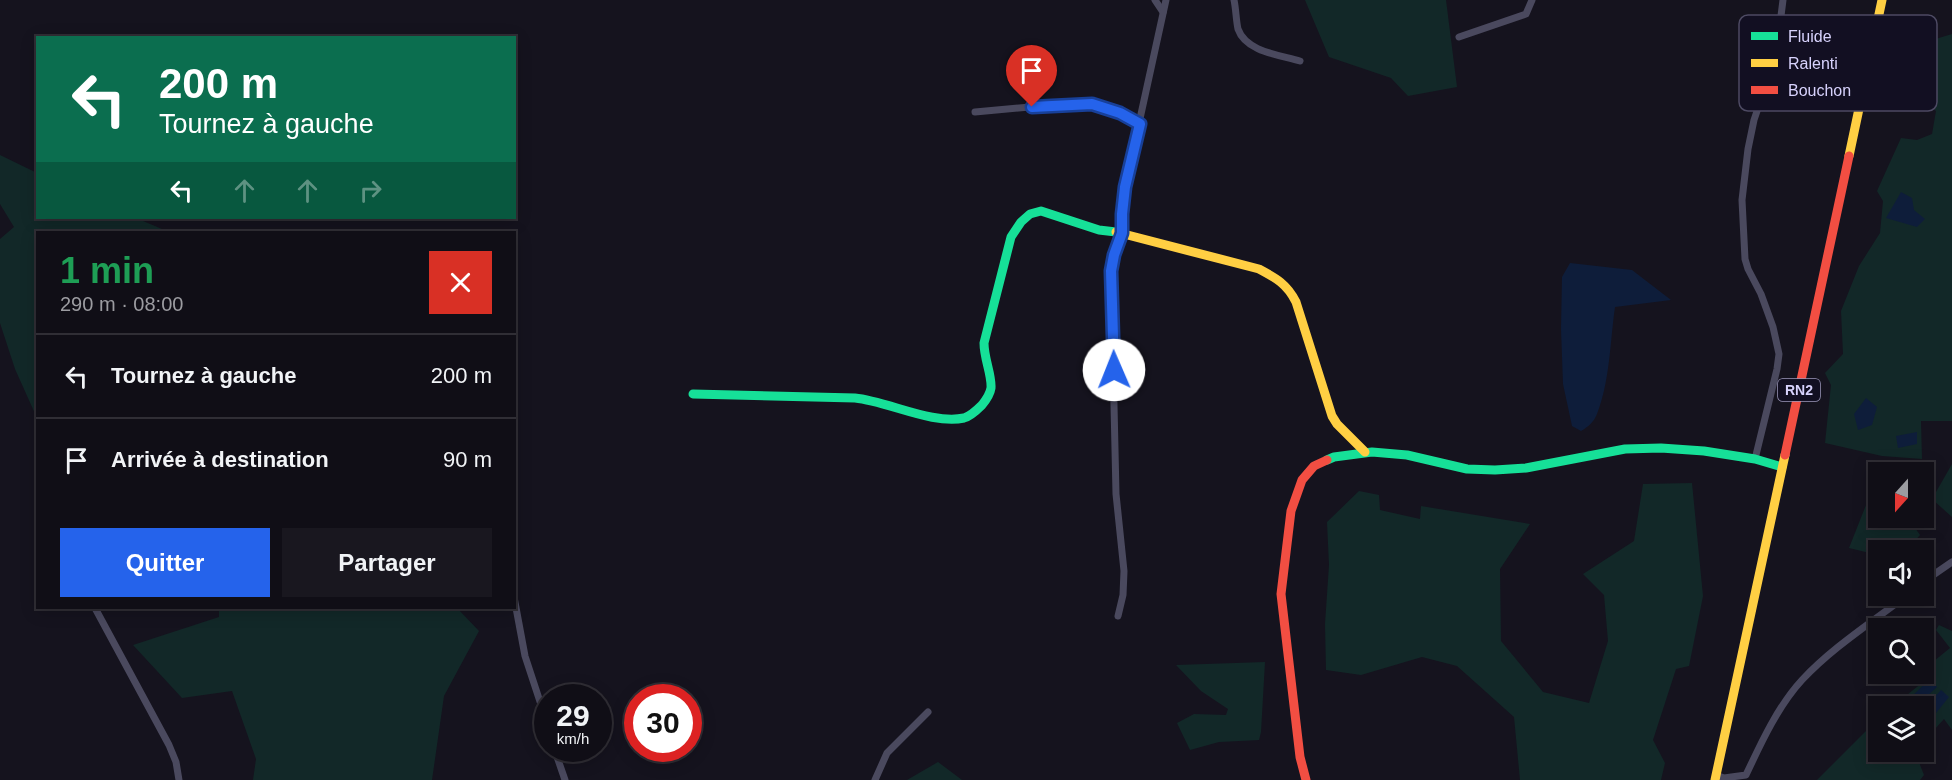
<!DOCTYPE html>
<html lang="fr">
<meta charset="utf-8">
<style>
body{margin:0;font-family:Arial,sans-serif;background:#19171f;color:#f1f3f6;height:100vh;display:flex;flex-direction:column;font-size:22px;white-space:nowrap}
*{box-sizing:border-box;margin:0}
p{font-size:20px;color:#9c9ca1}
.icon{flex:none;width:33px;height:33px;fill:none;stroke:currentColor;stroke-width:2;stroke-linecap:round;stroke-linejoin:round}
.map{position:relative;flex:1;overflow:hidden}
.drawer{position:absolute;left:36px;top:231px;width:480px;height:378px;display:flex;flex-direction:column;background:#100e16;border-radius:0px;box-shadow:0 3px 15px #0003,0 0 0 2px #302e35}
.drawer>*{flex:none}
.guide{position:absolute;left:36px;top:36px;width:480px;height:183px;border-radius:0px;box-shadow:0 3px 15px #0003,0 0 0 2px #302e35;background:#0b6e4f;color:#fff;overflow:hidden}
.needle{width:39px;rotate:201deg}
.buttons{position:absolute;left:1868px;top:462px;display:grid;gap:12px}
.buttons a{display:grid;place-items:center;width:66px;height:66px;border-radius:0px;background:#100e16;box-shadow:0 3px 15px #0003,0 0 0 2px #302e35;font-size:30px}
.speed{position:absolute;left:534px;top:684px;display:flex;gap:12px;font-size:30px;font-weight:700;text-align:center}
.speed>*{display:grid;place-content:center;width:78px;height:78px;border-radius:50%;background:#100e16;box-shadow:0 3px 15px #0003,0 0 0 2px #302e35;line-height:1}
.speed small{font-size:15px;font-weight:400}
.speed .limit{border:9px solid #d22;background:#fff;color:#111}
.pin{position:absolute;display:grid;place-items:center;width:51px;height:51px;color:#fff;margin:-62px -26px;border-radius:50% 50% 50% 0;rotate:-45deg;box-shadow:0 0 6px #0007}
.pin .icon{rotate:45deg}
.me{position:absolute;width:66px;margin:-33px;rotate:359deg;stroke-linejoin:round;filter:drop-shadow(0 0 4px #0008)}
.turn{display:flex;align-items:center;gap:21px;height:126px;padding:0 24px;font-size:27px}
.turn .icon{width:78px;height:78px;stroke-width:2.5}
.turn b{display:block;font-size:42px;line-height:51px}
.lanes{display:flex;align-items:center;height:57px;padding:0 24px;background:#0003;justify-content:center;gap:30px;direction:ltr}
.lanes .off{opacity:.35}
.round{display:grid;place-items:center;flex:none;width:63px;height:63px;border-radius:0px;background:#19171f}
.headline{display:flex;align-items:center;justify-content:space-between;height:102px;padding:0 24px}
h1{font-size:36px;font-weight:700;line-height:45px;color:#1e9e55}
.cta{display:flex;gap:12px;margin-top:auto;padding:12px 24px}
.cta a{flex:1;height:69px;border-radius:0px;background:#2563eb;color:#fff;font-size:24px;font-weight:700;line-height:69px;text-align:center}
.cta a+a{background:#19171f;color:#f1f3f6}
ul{padding:0;list-style:none}
li{display:flex;align-items:center;gap:18px;height:84px;padding:0 24px;border-top:2px solid #302e35}
li div{flex:1}
li b{display:block;font-size:22px}
li em{font-style:normal}
.map>svg:first-child{display:block}
.green{fill:#122828}
.water{fill:#0e1d3a}
.lines{fill:none;stroke-linecap:round;stroke-linejoin:round}
.street{stroke:#4a495e;stroke-width:7}
.fast{stroke:#16e098;stroke-width:9}
.slow{stroke:#ffcf43;stroke-width:9}
.jam{stroke:#f24e42;stroke-width:9}
.route-casing{stroke:#184099;stroke-width:15}
.route{stroke:#2563eb;stroke-width:10}
.labels{text-anchor:middle;stroke-width:6;stroke-linejoin:round;paint-order:stroke}
.shield{fill:#120f22;stroke:#9c98bb;stroke-width:1.5}
.shield-label{font-size:14px;font-weight:bold;fill:#d7d2fc}
.key{fill:#120f22;stroke:#4d4a63;stroke-width:1.5}
.key-label{font-size:16px;fill:#d7d2fc}
</style>
<div class="map">
<svg width="1952" height="780" viewBox="0 0 1952 780">
<rect width="100%" height="100%" fill="#15131e"/>
<g class="green">
<path d="M1305 0H1446L1457 87 1408 96 1391 78 1329 57Z"/>
<path d="M1952 34V421H1921L1922 459 1882 456 1825 443 1831 385 1825 373 1843 354 1841 311 1859 266 1880 233 1883 201 1877 191 1901 138 1917 140 1932 134 1936 111 1921 97 1929 70 1903 60 1909 47Z"/>
<path d="M0 155 37 173 38 218H136L169 232H38L37 418 15 369 0 323V239L14 227 0 204Z"/>
<path d="M1952 464V517L1932 499Z"/>
<path d="M1692 483 1703 596 1689 666 1676 669 1653 740 1665 763 1661 780H1520L1514 717 1457 666 1422 657 1361 675 1326 670 1325 624 1329 565 1327 522 1359 491 1379 495 1380 510 1420 519 1421 506 1530 524 1500 569 1501 641 1543 692 1589 703 1608 641 1604 595 1583 574 1634 541 1643 484Z"/>
<path d="M1866 505 1878 510V518C1899 518 1908 516 1920 535L1907 550H1878V555L1849 548Z"/>
<path d="M219 608H457L479 631 444 696 432 780H253L256 759 232 691 182 698 133 645 219 617Z"/>
<path d="M1939 625 1952 631V730L1944 719 1923 742V706H1893L1922 683 1917 675 1923 674V670L1950 648 1936 630Z"/>
<path d="M1265 662 1261 732 1259 740 1219 742 1190 750 1177 723 1194 714 1226 715 1228 709 1201 691 1176 665Z"/>
<path d="M1878 719V752H1915L1924 775 1920 780H1817Z"/>
<path d="M938 762 962 780H907Z"/>
</g>
<g class="water">
<path d="M1901 192 1912 198 1914 210 1925 219 1917 227 1886 218Z"/>
<path d="M1570 263 1632 270 1671 300 1615 307C1610 342 1610 381 1597 414 1594 422 1588 427 1581 431L1572 426 1563 384 1561 329 1562 277Z"/>
<path d="M1866 398 1877 407 1872 425 1858 430 1854 414Z"/>
<path d="M1917 432V444L1898 448 1896 436Z"/>
<path d="M1931 678 1937 687 1916 706 1908 700Z"/>
<path d="M1941 690 1949 697 1923 729V710Z"/>
</g>
<g class="lines">
<g class="street">
<path d="M1155 0 1163 12"/>
<path d="M1234 0C1236 9 1236 20 1238 29 1246 52 1280 55 1300 61"/>
<path d="M1459 37 1526 14 1532 0"/>
<path d="M975 112 1052 105 1092 104 1120 113 1140 124"/>
<path d="M1755 459 1777 369 1779 354 1773 327 1761 294 1748 269 1745 259 1742 200 1748 149 1754 120 1776 55 1783 0"/>
<path d="M1923 582 1952 562"/>
<path d="M514 597 525 656 548 726"/>
<path d="M95 608 169 745 176 762 179 780"/>
<path d="M1118 616 1123 595 1124 571 1116 494 1111 271 1114 255 1122 233V214L1125 187 1166 0"/>
<path d="M554 748 565 780"/>
<path d="M1716 775 1724 778 1746 775C1761 743 1778 706 1802 680 1833 647 1871 623 1906 596"/>
<path d="M875 780 887 753 928 712"/>
</g>
<g class="fast">
<path d="M693 394 855 398C887 401 933 425 964 418 971 416 977 410 982 405 986 400 990 395 991 388 992 375 984 359 984 343L1011 237 1021 222 1030 214 1041 211 1099 230 1116 232"/>
<path d="M1327 460 1334 457 1372 452 1407 455 1467 469 1495 470 1526 468 1625 449 1661 448 1704 451 1755 459 1782 467"/>
</g>
<g class="slow">
<path d="M1849 156 1882 0"/>
<path d="M1116 232 1259 269C1276 278 1287 284 1296 302L1332 416 1337 424 1365 452"/>
<path d="M1715 780 1785 455"/>
</g>
<g class="jam">
<path d="M1785 455 1849 156"/>
<path d="M1306 780 1300 757 1281 594 1291 511 1302 480 1314 466 1327 460"/>
</g>
</g>
<g class="lines">
<defs>
<path id="route" d="M1032 107 1092 104 1120 113 1140 124 1125 187 1122 214V233L1114 255 1111 271 1114 370"/>
</defs>
<use href="#route" class="route-casing"/>
<use href="#route" class="route"/>
</g>
<g class="labels">
<rect class="shield" x="1778" y="379" width="42" height="22" rx="4.5"/>
<g class="shield-label">
<text x="1799" y="395">RN2</text>
</g>
</g>
<rect x="1739" y="15" width="198" height="96" rx="9" class="key"/>
<rect x="1751" y="32" width="27" height="8" fill="#16e098"/>
<rect x="1751" y="59" width="27" height="8" fill="#ffcf43"/>
<rect x="1751" y="86" width="27" height="8" fill="#f24e42"/>
<g class="key-label">
<text x="1788" y="42">Fluide</text>
<text x="1788" y="69">Ralenti</text>
<text x="1788" y="96">Bouchon</text>
</g>
</svg>
<div class="buttons">
<a><svg class="needle" viewBox="-14 -14 28 28"><path d="M0-13l5 13h-10z" fill="#e53935"/><path d="M0 13l5-13h-10z" fill="#9c9ca1"/></svg></a>
<a><svg class="icon" aria-label="sound" viewBox="0 0 24 24"><path d="M4 9h4l5-4v14l-5-4H4zM17 9q2 3 0 6"/></svg></a>
<a><svg class="icon" aria-label="search" viewBox="0 0 24 24"><circle cx="10" cy="10" r="6"/><path d="M15 15l6 6"/></svg></a>
<a><svg class="icon" aria-label="layers" viewBox="0 0 24 24"><path d="M12 4l9 5-9 5-9-5zM3 14l9 5 9-5"/></svg></a>
</div>
<div class="speed"><div>29<small>km/h</small></div><div class="limit">30</div></div>
<div class="pin" style="left:1032px;top:107px;background:#d93025"><svg class="icon" aria-label="arrive" viewBox="0 0 24 24"><path d="M6 21V4h12l-3 4 3 4H6"/></svg></div>
<svg class="me" style="left:1114px;top:370px" viewBox="-20 -20 40 40"><circle r="19" fill="#fff"/><path d="M0-13L10 11 0 6-10 11z" fill="#2563eb"/></svg>
<div class="guide">
<div class="turn"><svg class="icon" aria-label="left" viewBox="0 0 24 24"><path d="M17 20v-9H6M10 6l-5 5 5 5"/></svg><div><b>200 m</b>Tournez à gauche</div></div>
<div class="lanes"><svg class="icon" aria-label="left" viewBox="0 0 24 24"><path d="M17 20v-9H6M10 6l-5 5 5 5"/></svg><svg class="icon off" aria-label="ahead" viewBox="0 0 24 24"><path d="M12 20V5M6 11l6-6 6 6"/></svg><svg class="icon off" aria-label="ahead" viewBox="0 0 24 24"><path d="M12 20V5M6 11l6-6 6 6"/></svg><svg class="icon off" aria-label="right" viewBox="0 0 24 24"><path d="M7 20v-9h11M14 6l5 5-5 5"/></svg></div>
</div>
<section class="drawer">
<div class="headline"><div><h1>1 min</h1><p>290 m · 08:00</p></div><a class="round" style="background:#d93025;color:#fff"><svg class="icon" aria-label="close" viewBox="0 0 24 24"><path d="M6 6l12 12M18 6L6 18"/></svg></a></div>
<ul>
<li><svg class="icon" aria-label="left" viewBox="0 0 24 24"><path d="M17 20v-9H6M10 6l-5 5 5 5"/></svg><div><b>Tournez à gauche</b></div><em>200 m</em></li>
<li><svg class="icon" aria-label="arrive" viewBox="0 0 24 24"><path d="M6 21V4h12l-3 4 3 4H6"/></svg><div><b>Arrivée à destination</b></div><em>90 m</em></li>
</ul>
<div class="cta"><a>Quitter</a><a>Partager</a></div>
</section>
</div>
